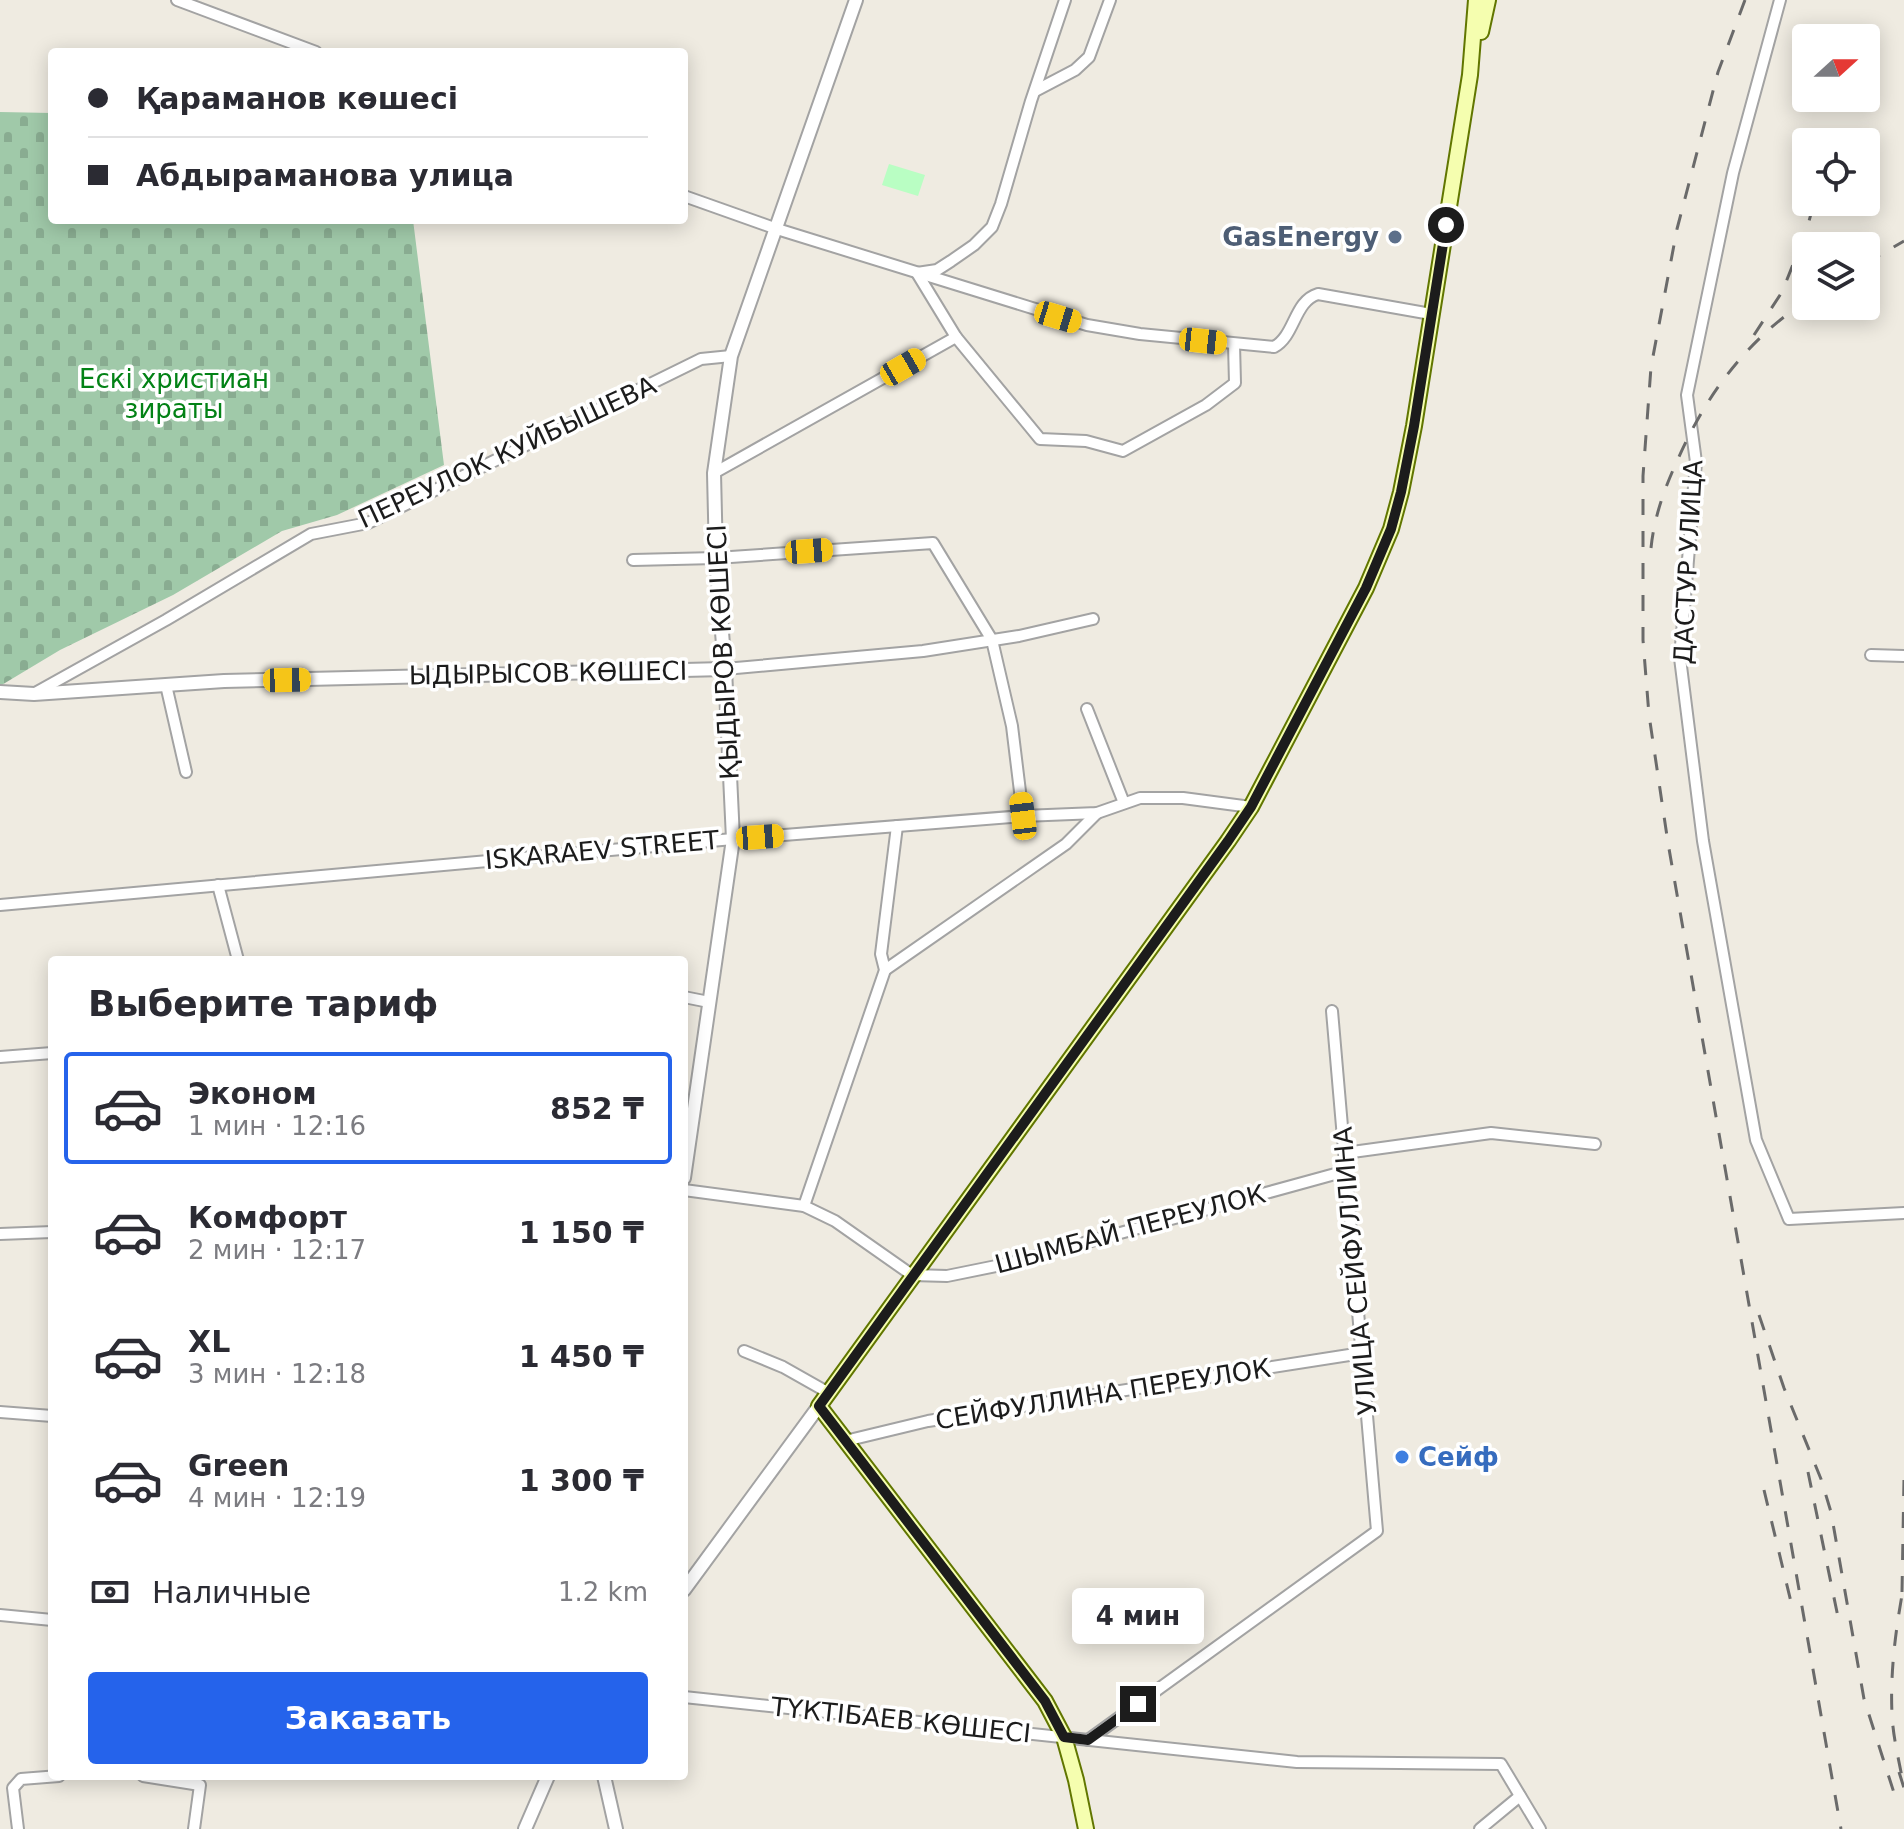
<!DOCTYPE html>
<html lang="ru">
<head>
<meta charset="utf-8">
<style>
	body { margin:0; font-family:"DejaVu Sans",sans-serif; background:#f7f7f7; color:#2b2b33; height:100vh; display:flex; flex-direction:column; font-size:30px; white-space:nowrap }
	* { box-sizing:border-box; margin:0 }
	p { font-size:26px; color:#7c7c81 }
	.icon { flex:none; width:44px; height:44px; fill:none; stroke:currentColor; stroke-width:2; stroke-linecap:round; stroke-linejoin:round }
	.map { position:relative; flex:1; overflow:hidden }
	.side { position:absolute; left:48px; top:956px; width:640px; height:824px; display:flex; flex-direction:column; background:#fff; border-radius:8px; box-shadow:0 4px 20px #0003 }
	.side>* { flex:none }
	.guide { position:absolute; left:48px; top:48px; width:640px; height:176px; border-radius:8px; box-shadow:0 4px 20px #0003; display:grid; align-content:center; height:176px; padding:0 40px; background:#fff }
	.needle { width:52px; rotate:69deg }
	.fabs { position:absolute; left:1792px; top:24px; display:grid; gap:16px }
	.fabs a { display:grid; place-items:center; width:88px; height:88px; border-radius:8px; background:#fff; box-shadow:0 4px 20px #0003; font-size:40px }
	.end { position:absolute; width:36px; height:36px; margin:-18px; border:10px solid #1c1c1c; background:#fff; box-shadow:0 0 0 4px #fff }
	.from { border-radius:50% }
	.bubble { position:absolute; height:56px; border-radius:8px; background:#fff; box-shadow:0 4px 20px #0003; font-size:26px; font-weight:600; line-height:56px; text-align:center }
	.car { position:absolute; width:24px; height:48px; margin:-24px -12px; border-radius:10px; box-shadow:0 0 6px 2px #0007; background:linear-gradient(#f5c518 24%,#345 0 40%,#f5c518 0 76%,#345 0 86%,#f5c518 0) }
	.guide b { display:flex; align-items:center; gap:28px; height:76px; font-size:30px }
	.guide b+b { border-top:2px solid #e1e1e2 }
	.guide i { width:20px; height:20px; background:#2b2b33 }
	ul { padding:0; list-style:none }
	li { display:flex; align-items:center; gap:24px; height:112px; margin:0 16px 12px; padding:0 24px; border:4px solid transparent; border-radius:8px }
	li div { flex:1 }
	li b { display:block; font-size:30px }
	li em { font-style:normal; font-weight:600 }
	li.selected { border-color:#2563eb }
	li>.icon { width:72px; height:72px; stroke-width:1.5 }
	h2 { padding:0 40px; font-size:36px; line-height:96px }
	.pay { display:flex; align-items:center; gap:20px; height:88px; padding:0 40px; font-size:30px }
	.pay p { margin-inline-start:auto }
	.button { display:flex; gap:16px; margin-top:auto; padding:16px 40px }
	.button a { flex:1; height:92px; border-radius:8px; background:#2563eb; color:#fff; font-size:32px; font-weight:600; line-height:92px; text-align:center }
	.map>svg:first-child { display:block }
</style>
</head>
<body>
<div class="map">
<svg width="1904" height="1829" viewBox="0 0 1904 1829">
	<defs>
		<pattern id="cemetery-stones" width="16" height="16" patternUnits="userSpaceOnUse" patternTransform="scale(2)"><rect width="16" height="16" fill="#a0c9a9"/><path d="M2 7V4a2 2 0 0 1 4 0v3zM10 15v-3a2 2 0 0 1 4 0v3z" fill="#89ac91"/></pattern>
	</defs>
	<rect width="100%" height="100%" fill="#efebe1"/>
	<path fill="url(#cemetery-stones)" d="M0,112l52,1v107h361l31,245 -107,50 -55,16 -109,64 -113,55 -60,36z"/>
	<path fill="#b9fec3" d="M889,164l36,11 -7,21 -36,-11z"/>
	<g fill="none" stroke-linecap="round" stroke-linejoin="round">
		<g stroke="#a3a3a3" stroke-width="14">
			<g id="minor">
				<path d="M177,0l139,52"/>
				<path d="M1065,0l-34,101 -30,103 -9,23 -18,18 -23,16 -14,9 -20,3 39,64 84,102 46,2 37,10 83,-46 29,-22 -1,-39"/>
				<path d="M1780,0l-47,173 -46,222 9,67 -16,196 23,183 53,299 33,79 115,-6"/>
				<path d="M1035,91l40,-21 14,-13 21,-57"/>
				<path d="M684,196l93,33 310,96 53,9 134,13c21,-11 20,-46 44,-53l113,20"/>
				<path d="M714,473l242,-136"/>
				<path d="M633,560l83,-2 217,-15 59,97 20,86 11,90"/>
				<path d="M1871,655l33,1"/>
				<path d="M725,669l198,-18 96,-15 74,-17"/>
				<path d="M166,685l20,87"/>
				<path d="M35,693l131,-73 145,-86 57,-11 333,-164 30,-3"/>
				<path d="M1087,709l37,94"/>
				<path d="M218,885l20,75"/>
				<path d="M0,905l733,-66 290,-23 74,-3 43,-15h43l68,9"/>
				<path d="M885,970l181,-126 31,-31"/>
				<path d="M684,997l25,5"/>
				<path d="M0,1057l52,-4"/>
				<path d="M1345,1153l146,-20 104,11"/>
				<path d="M684,1190l120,16 31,15 77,54 35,1 64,-13 335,-92"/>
				<path d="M804,1206l81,-236 -4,-16 16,-128"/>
				<path d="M0,1234l52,-2"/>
				<path d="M744,1351l39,16 46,26"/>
				<path d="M0,1412l52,4"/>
				<path d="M845,1441l83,-20 434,-68"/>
				<path d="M0,1615l52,5"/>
				<path d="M684,1697l613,65 204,2 39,65"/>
				<path d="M1088,1740l289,-209 -45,-520"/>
				<path d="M143,1776l57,9 -6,44"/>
				<path d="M18,1829l-5,-41 8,-9 38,-3"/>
				<path d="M1480,1829l40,-33"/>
			</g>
		</g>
		<g stroke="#a3a3a3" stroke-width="16">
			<g id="tertiary">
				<path d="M0,692l34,2 190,-13 501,-12"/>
				<path d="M684,1178l49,-339 -8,-170 -9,-111 -2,-85 17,-117 125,-356"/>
				<path d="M684,1590l135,-184"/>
				<path d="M604,1776l12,53"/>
				<path d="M525,1829l23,-53"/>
			</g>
		</g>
		<g stroke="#617600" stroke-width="18">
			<g id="secondary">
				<path d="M1481,32l7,-32"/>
				<path d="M1086,1829l-10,-49 -12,-43 -19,-36 -226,-295 409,-565 23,-34 115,-219 25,-59 10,-37 13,-66 56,-351 6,-75"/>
			</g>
		</g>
		<use href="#minor" stroke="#fff" stroke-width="10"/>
		<use href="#tertiary" stroke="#fff" stroke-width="12"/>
		<use href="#secondary" stroke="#f5feaf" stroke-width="14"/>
		<g stroke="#6a6a6a" stroke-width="3" stroke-dasharray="16 16" stroke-linecap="butt">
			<path d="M1745,0l-27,72 -41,157 -26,138 -8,109v164l6,75 19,128 173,986"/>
			<path d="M1866,263l38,-22"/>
			<path d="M1754,335l28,-43 24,-60 8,-29"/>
			<path d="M1651,548c3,-31 14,-61 27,-89 28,-64 69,-119 128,-158"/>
			<path d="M1759,1315l25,73 37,91 10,33 33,187 31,97"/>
			<path d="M1808,1472l30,145"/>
			<path d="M1764,1490l27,112"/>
			<path d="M1902,1592l2,-113"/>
			<path d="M1899,1772l5,16c-4,-24 -11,-49 -12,-74 -2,-43 4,-87 12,-130"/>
		</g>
	</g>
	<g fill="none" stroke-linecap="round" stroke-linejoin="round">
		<path stroke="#1c1c1c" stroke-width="10" d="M1138,1704l-50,36 -24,-3 -19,-36 -226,-295 409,-565 23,-34 115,-219 25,-59 10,-37 13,-66 32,-201"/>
	</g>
	<circle fill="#5c6f8a" stroke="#fff" stroke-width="3" cx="1395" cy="237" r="8"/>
	<circle fill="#3f7fe0" stroke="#fff" stroke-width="3" cx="1402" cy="1457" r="8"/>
	<g text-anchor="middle" stroke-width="7" stroke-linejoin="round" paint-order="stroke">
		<g font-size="26" font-weight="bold" fill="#4e5e75" stroke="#fff" text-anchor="end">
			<text x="1379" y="246">GasEnergy</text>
		</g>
		<g font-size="26" fill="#038216" stroke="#fff">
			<text x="174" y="388">Ескі христиан<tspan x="174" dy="30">зираты</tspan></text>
		</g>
		<g font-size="26" fill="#1c1c1c" stroke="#fff">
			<text transform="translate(507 452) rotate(-25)" y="9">ПЕРЕУЛОК КУЙБЫШЕВА</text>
			<text transform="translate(1688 562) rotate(-87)" y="9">ДАСТУР УЛИЦА</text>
			<text transform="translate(723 652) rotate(-93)" y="9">ҚЫДЫРОВ КӨШЕСІ</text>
			<text transform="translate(548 673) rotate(-1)" y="9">ЫДЫРЫСОВ КӨШЕСІ</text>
			<text transform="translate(602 850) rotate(-5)" y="9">ISKARAEV STREET</text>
			<text transform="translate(1130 1229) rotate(-15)" y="9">ШЫМБАЙ ПЕРЕУЛОК</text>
			<text transform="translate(1355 1271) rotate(-95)" y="9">УЛИЦА СЕЙФУЛЛИНА</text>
			<text transform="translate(1103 1394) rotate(-9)" y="9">СЕЙФУЛЛИНА ПЕРЕУЛОК</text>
			<text transform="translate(901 1720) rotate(6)" y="9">ТҮКТІБАЕВ КӨШЕСІ</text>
		</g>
		<g font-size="26" font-weight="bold" fill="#366cbe" stroke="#fff" text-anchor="start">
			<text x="1418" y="1466">Сейф</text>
		</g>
	</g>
</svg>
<div class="fabs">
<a><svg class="needle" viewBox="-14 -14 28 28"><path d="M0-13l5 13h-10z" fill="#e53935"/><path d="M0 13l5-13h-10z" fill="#7c7c81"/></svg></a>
<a><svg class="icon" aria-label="locate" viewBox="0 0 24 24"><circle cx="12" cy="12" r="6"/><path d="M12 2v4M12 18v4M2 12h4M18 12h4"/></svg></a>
<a><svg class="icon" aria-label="layers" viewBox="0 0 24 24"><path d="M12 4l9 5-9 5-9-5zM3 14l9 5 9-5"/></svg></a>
</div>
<i class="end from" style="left:1446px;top:225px"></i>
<i class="end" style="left:1138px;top:1704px"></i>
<div class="bubble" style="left:1072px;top:1588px;width:132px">4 мин</div>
<i class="car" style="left:1058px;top:317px;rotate:107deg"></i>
<i class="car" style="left:1203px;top:341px;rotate:96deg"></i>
<i class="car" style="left:903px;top:367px;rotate:60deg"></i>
<i class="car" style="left:809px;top:551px;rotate:86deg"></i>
<i class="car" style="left:287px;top:680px;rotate:89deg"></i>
<i class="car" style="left:1023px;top:816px;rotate:353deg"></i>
<i class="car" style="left:760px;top:837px;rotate:86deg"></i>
<div class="guide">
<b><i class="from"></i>Қараманов көшесі</b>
<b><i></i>Абдыраманова улица</b>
</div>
<section class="side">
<h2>Выберите тариф</h2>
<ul>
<li class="selected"><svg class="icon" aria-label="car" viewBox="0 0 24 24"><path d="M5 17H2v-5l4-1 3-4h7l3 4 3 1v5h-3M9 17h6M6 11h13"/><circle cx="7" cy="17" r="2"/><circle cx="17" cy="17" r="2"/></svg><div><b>Эконом</b><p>1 мин · 12:16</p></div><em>852 ₸</em></li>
<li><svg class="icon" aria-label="car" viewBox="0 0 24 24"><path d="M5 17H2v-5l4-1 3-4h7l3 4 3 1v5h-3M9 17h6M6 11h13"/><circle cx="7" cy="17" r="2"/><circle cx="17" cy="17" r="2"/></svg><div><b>Комфорт</b><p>2 мин · 12:17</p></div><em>1 150 ₸</em></li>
<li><svg class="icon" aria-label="car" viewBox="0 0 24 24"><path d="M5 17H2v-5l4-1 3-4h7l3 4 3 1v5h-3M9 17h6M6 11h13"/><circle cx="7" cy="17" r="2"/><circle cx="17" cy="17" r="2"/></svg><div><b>XL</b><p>3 мин · 12:18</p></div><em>1 450 ₸</em></li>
<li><svg class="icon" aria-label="car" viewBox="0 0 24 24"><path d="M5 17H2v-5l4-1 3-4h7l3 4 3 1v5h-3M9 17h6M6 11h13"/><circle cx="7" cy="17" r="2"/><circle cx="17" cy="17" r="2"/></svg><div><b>Green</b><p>4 мин · 12:19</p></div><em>1 300 ₸</em></li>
</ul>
<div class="pay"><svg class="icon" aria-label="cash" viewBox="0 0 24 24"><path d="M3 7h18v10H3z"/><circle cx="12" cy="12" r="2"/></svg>Наличные<p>1.2 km</p></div>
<div class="button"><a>Заказать</a></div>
</section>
</div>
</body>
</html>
